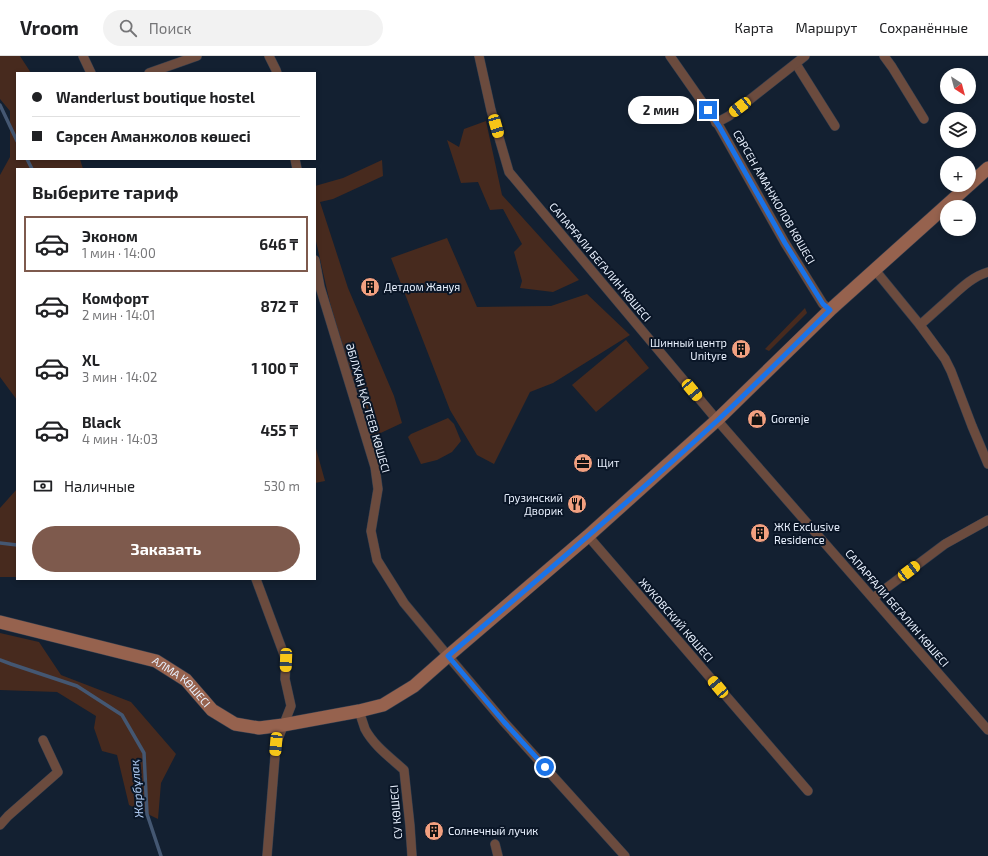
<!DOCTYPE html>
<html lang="ru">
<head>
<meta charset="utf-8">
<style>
	body { margin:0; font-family:"Exo 2",sans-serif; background:#f2f2f2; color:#202124; height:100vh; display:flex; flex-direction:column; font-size:15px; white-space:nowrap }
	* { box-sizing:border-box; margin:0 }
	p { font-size:13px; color:#757577 }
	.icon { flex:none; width:22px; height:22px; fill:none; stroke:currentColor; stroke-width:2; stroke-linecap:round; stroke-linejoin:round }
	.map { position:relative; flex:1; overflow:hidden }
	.details { position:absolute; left:16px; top:112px; width:300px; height:412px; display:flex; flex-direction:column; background:#fff; border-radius:0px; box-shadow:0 2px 6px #0003 }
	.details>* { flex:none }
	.guide { position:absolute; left:16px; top:16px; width:300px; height:88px; border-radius:0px; box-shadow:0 2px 6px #0003; display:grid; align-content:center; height:88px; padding:0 16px; background:#fff }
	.needle { width:26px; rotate:144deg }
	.controls { position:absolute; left:940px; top:12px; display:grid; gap:8px }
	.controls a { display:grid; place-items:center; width:36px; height:36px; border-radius:50%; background:#fff; box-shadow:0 2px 6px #0003; font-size:20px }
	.end { position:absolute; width:18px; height:18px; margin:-9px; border:5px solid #1a73e8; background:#fff; box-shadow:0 0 0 2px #fff }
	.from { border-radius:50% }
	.bubble { position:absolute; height:28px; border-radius:14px; background:#fff; box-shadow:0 2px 6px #0003; font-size:13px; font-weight:700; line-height:28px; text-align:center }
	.car { position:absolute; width:12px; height:24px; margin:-12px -6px; border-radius:5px; box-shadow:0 0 3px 1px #0007; background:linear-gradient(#f5c518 24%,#345 0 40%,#f5c518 0 76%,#345 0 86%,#f5c518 0) }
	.guide b { display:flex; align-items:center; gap:14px; height:38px; font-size:15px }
	.guide b+b { border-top:1px solid #e0e0e0 }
	.guide i { width:10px; height:10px; background:#202124 }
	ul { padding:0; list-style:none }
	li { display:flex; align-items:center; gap:12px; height:56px; margin:0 8px 6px; padding:0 8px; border:2px solid transparent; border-radius:0px }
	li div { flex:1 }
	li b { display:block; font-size:15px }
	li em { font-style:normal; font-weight:700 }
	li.on { border-color:#7e5a4d }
	li>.icon { width:36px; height:36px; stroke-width:1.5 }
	h2 { padding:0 16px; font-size:18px; line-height:48px }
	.pay { display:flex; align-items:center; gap:10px; height:44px; padding:0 16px; font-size:15px }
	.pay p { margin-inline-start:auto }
	.primary-button { display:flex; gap:8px; margin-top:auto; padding:8px 16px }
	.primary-button a { flex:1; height:46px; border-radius:24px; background:#7e5a4d; color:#fff; font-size:16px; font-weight:700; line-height:46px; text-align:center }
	header { display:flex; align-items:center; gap:24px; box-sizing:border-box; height:56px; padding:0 20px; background:#fff; border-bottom:1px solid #e0e0e0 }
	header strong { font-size:19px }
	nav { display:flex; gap:22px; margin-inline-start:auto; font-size:14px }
	.search { width:280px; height:36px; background:#f2f2f2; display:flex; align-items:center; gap:10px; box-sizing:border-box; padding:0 14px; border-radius:22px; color:#757577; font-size:15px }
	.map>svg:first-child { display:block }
</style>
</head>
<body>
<header>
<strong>Vroom</strong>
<div class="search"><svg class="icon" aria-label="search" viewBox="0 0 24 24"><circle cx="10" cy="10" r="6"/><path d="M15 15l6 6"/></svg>Поиск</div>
<nav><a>Карта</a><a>Маршрут</a><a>Сохранённые</a></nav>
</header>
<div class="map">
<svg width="988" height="800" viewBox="0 0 988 800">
	<rect width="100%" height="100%" fill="#132031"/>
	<g fill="#472a1e">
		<path d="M0,0h20l11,17h-14v86h63l3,10h-66v231l-17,-23v-202l10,-18v-46l-10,-12z"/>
		<path d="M486,65l16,74 77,85 -26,12 -33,-4 2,-7 -8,-29 8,-8 -19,-35 -13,1 -12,-28 -17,1 -14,-43 12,7 5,-18z"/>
		<path d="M382,104l1,16 -50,23 -13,3 28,86 46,108 8,27 -32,15 -40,-135 -15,-66v-51l28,-8z"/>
		<path d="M447,182l30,69 74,-1 36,-12 43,41 -77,48 -23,9 -36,72 -17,-9 -27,-45 -59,-152z"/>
		<path d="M805,252l2,5 -38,38 -4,-2z"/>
		<path d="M626,284l23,28 -53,44 -24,-27z"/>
		<path d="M448,362l6,6 7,17 -9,11 -15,8 -16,4 -13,-27 3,-3z"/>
		<path d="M315,389l10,36 -10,2z"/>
		<path d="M17,433v88h-17v-69z"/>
		<path d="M0,577l39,9 22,33 70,27 45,52 -15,29 -3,36 -29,-14 -12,-50 -15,-4 -8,-23 2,-12 -39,-24 -57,-2z"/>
	</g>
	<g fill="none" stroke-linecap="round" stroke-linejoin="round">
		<g stroke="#445772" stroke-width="3.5">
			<path d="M0,49l17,36"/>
			<path d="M27,103l5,10"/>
			<path d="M0,487l17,2"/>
			<path d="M0,604l11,4 66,22 45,29 22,38 3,61 14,42"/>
		</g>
		<g stroke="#313d4e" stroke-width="10">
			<g id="street">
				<path d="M83,0l8,17"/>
				<path d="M269,0l7,14 1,3"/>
				<path d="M479,0l12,54 18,62 208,248 271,310"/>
				<path d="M670,0l49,70 66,117 38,61 7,6"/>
				<path d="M884,0l8,11 32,52"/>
				<path d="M796,8l39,62"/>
				<path d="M149,17l48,-17"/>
				<path d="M716,67l13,-7 76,-60"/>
				<path d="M295,103l2,10"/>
				<path d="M315,204l5,27 55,180 3,22 -7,42 6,29 27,43 44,53 56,66 121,134"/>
				<path d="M875,214l45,55 25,34 6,12 21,55 16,38"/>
				<path d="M920,269c10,-9 19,-17 29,-26 11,-10 24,-23 39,-27"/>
				<path d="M588,480l220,255"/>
				<path d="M256,523l30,81 -1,19 6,27 -15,38 -9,112"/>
				<path d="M873,542l72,-54 43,-24"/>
				<path d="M359,655c2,6 4,12 6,18 9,17 26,29 39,41l6,56 2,30"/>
				<path d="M0,769l8,-9 50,-44 -15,-32"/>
				<path d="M495,788l3,12"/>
			</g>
		</g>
		<g stroke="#313d4e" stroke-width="14">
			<g id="secondary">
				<path id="s1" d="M0,566l156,39 30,19 26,30 23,14 24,4 24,-3 76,-14 24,-6 31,-19 34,-30 140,-120 129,-116 113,-110 158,-142"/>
			</g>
		</g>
		<use href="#street" stroke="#6b4b3e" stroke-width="9"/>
		<use href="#secondary" stroke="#96624e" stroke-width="13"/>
	</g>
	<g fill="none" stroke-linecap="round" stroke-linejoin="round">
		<path stroke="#1a73e8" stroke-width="5" d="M545,711l-41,-45 -56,-66c91,-77 182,-155 270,-236 38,-36 75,-73 112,-110l-7,-6 -38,-61 -66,-117 -11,-16"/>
	</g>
	<defs>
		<g id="building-disc" transform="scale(1)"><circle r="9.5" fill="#f2a080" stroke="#0a1627"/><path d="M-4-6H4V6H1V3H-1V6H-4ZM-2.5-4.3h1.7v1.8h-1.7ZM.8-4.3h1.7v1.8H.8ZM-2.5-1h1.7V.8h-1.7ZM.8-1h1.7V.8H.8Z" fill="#111"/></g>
		<g id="shop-disc" transform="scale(1)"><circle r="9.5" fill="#f2a080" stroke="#0a1627"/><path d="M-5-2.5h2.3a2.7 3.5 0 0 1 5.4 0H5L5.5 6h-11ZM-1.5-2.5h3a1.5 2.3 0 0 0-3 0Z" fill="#111"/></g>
		<g id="office-disc" transform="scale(1)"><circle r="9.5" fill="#f2a080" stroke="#0a1627"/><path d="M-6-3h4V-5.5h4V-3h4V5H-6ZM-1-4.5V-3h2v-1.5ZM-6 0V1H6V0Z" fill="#111"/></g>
		<g id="restaurant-disc" transform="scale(1)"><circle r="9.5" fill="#f2a080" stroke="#0a1627"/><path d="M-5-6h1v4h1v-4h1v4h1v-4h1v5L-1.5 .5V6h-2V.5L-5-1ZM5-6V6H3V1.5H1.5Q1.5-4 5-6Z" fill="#111"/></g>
	</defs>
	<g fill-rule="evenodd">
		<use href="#building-disc" x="370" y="231"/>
		<use href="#building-disc" x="741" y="293"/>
		<use href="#shop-disc" x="757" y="363"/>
		<use href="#office-disc" x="583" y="407"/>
		<use href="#restaurant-disc" x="577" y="448"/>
		<use href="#building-disc" x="760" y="477"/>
		<use href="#building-disc" x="434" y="775"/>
	</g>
	<g text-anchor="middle" stroke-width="4" stroke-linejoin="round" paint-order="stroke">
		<g font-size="11" fill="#eaf2ff" stroke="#0a1627">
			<text transform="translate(774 141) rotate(60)" y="4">СӘРСЕН АМАНЖОЛОВ КӨШЕСІ</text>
			<text transform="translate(600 206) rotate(50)" y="4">САПАРҒАЛИ БЕГАЛИН КӨШЕСІ</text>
			<text transform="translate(368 352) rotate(74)" y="4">ӘБІЛХАН ҚАСТЕЕВ КӨШЕСІ</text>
			<text transform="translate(897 552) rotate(49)" y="4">САПАРҒАЛИ БЕГАЛИН КӨШЕСІ</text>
			<text transform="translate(676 564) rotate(49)" y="4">ЖУКОВСКИЙ КӨШЕСІ</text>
			<text dy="4" stroke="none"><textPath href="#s1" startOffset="194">АЛМА КӨШЕСІ</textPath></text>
			<text transform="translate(396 756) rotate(-95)" y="4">СУ КӨШЕСІ</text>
		</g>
		<g font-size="11" fill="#eaf2ff" stroke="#0a1627" text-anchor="start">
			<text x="384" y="235">Детдом Жануя</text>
			<text x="727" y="291" text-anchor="end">Шинный центр<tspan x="727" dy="13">Unityre</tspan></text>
			<text x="771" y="367">Gorenje</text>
			<text x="597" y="411">Щит</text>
			<text x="563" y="446" text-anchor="end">Грузинский<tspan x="563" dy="13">Дворик</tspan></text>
			<text x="774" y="475">ЖК Exclusive<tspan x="774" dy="13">Residence</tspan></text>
			<text x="448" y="779">Солнечный лучик</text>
		</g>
		<g font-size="12" font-style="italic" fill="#b2cef6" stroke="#0a1627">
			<text transform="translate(137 733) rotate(-95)" y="4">Жарбұлақ</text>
		</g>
	</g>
</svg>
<div class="controls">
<a><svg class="needle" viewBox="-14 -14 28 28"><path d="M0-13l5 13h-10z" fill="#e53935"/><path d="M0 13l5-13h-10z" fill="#757577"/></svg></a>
<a><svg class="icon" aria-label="layers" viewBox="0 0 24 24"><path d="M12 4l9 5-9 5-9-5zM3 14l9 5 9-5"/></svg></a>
<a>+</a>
<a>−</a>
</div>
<i class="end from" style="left:545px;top:711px"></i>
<i class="end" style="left:708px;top:54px"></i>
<div class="bubble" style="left:628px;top:40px;width:66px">2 мин</div>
<i class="car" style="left:740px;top:51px;rotate:232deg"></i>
<i class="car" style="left:496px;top:70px;rotate:164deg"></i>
<i class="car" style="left:692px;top:334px;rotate:140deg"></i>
<i class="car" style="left:909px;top:515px;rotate:53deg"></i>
<i class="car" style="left:286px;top:604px;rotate:182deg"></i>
<i class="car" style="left:718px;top:631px;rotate:320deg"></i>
<i class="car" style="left:276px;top:688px;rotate:185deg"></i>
<div class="guide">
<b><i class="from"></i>Wanderlust boutique hostel</b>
<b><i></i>Сәрсен Аманжолов көшесі</b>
</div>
<section class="details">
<h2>Выберите тариф</h2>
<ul>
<li class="on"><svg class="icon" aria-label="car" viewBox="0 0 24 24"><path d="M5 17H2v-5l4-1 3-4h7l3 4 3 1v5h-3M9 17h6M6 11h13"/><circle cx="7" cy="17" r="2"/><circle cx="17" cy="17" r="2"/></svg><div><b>Эконом</b><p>1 мин · 14:00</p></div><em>646 ₸</em></li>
<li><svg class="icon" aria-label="car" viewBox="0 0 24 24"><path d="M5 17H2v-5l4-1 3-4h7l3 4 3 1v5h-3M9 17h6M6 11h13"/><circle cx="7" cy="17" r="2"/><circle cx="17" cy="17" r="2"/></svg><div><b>Комфорт</b><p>2 мин · 14:01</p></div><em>872 ₸</em></li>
<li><svg class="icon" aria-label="car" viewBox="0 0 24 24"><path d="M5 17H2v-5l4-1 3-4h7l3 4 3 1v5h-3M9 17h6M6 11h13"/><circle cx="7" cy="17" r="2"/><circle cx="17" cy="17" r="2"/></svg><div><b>XL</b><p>3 мин · 14:02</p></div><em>1 100 ₸</em></li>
<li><svg class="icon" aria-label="car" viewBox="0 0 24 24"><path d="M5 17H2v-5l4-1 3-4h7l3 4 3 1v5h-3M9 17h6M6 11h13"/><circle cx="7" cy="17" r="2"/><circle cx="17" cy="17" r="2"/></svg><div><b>Black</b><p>4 мин · 14:03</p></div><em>455 ₸</em></li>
</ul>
<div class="pay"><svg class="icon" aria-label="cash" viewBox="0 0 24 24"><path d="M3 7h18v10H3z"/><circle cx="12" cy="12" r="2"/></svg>Наличные<p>530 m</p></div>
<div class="primary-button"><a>Заказать</a></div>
</section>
</div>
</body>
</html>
